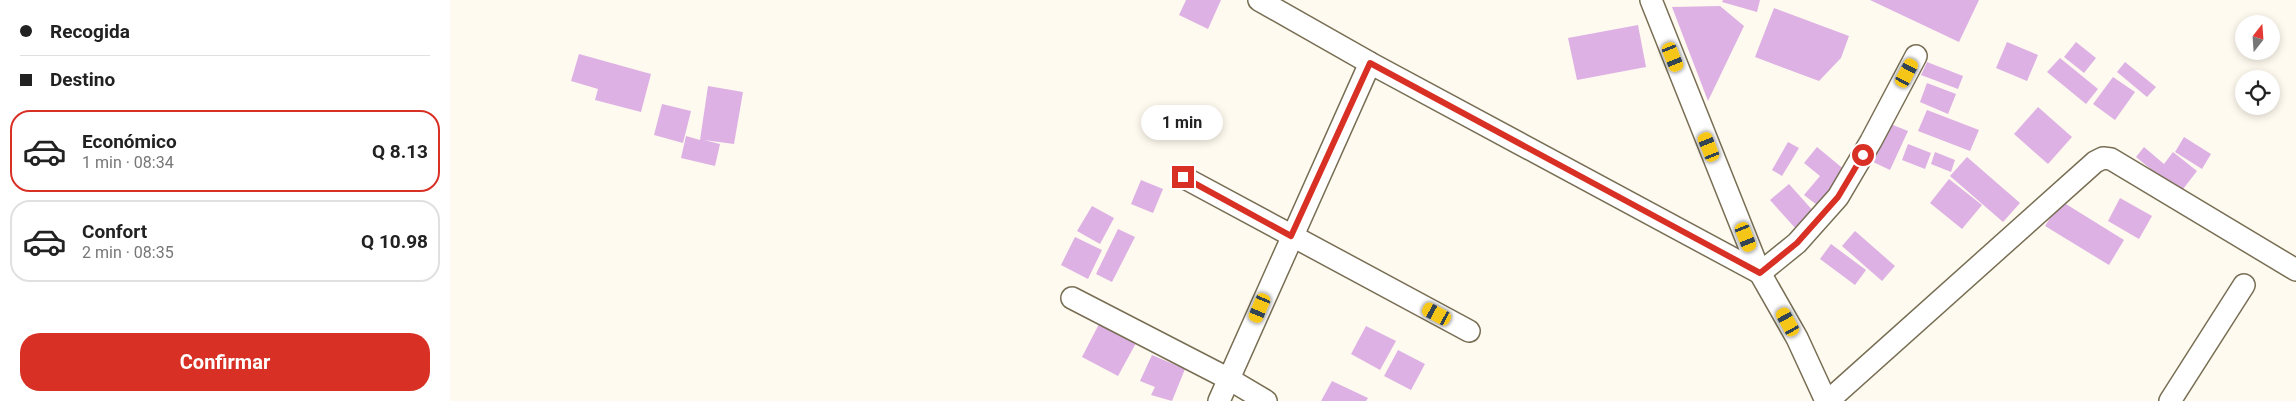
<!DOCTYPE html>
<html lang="es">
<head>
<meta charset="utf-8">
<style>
	body { margin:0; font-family:Roboto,sans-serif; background:#f6f6f6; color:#222; height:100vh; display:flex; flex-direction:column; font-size:19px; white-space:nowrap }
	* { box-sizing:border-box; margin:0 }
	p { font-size:16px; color:#767676 }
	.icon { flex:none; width:28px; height:28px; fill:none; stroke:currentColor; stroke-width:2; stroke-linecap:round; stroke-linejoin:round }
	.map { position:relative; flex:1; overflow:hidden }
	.side { display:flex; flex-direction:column; background:#fff; width:450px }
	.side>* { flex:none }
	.hud { display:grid; align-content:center; height:110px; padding:0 20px; background:#fff }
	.needle { width:32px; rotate:17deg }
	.controls { position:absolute; left:1785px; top:15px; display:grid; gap:10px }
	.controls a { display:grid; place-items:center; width:45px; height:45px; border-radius:50%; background:#fff; box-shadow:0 2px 8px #0003; font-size:25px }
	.end { position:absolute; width:22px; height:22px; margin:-11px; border:6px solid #d93025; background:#fff; box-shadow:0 0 0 2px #fff }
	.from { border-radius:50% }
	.bubble { position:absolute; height:35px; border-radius:18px; background:#fff; box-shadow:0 2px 8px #0003; font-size:16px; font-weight:700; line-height:35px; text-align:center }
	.car { position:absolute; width:15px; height:30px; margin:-15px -8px; border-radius:6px; box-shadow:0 0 4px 1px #0007; background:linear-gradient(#f5c518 24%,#345 0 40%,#f5c518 0 76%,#345 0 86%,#f5c518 0) }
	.hud b { display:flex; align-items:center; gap:18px; height:48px; font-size:19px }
	.hud b+b { border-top:1px solid #e0e0e0 }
	.hud i { width:12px; height:12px; background:#222 }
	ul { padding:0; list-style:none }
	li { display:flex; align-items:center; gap:15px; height:82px; margin:0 10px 8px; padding:0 10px; border:2px solid #e0e0e0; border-radius:20px }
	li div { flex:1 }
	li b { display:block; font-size:19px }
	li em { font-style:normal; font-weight:700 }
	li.current { border-color:#d93025 }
	li>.icon { width:45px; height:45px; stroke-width:1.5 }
	.button { display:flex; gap:10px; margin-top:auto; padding:10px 20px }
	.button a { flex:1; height:58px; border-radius:20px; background:#d93025; color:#fff; font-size:20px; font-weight:700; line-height:58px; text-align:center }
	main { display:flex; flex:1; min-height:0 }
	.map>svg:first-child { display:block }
</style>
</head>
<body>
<main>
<section class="side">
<div class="hud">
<b><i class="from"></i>Recogida</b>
<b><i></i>Destino</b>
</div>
<ul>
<li class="current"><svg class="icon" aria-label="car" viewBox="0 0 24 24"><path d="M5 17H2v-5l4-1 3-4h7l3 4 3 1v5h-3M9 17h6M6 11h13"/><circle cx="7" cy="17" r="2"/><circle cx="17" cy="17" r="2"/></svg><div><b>Económico</b><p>1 min · 08:34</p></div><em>Q 8.13</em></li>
<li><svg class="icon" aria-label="car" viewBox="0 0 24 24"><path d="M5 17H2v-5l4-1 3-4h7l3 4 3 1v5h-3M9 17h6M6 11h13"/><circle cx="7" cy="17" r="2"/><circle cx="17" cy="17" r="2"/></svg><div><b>Confort</b><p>2 min · 08:35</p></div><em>Q 10.98</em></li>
</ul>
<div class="button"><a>Confirmar</a></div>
</section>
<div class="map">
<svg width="1846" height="401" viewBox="0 0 1846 401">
	<rect width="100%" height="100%" fill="#fffaef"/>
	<g fill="#ddb1e4">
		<path d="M736,0h35l-13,29 -29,-14z"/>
		<path d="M1273,0h37l-3,12 -35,-10z"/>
		<path d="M1420,0h109l-20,42z"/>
		<path d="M1270,6l24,20 -36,75 -36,-94z"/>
		<path d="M1324,8l75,28 -8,22 -22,23 -64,-24z"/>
		<path d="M1188,25l8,42 -69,13 -9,-42z"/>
		<path d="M1557,42l31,13 -11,26 -31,-13z"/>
		<path d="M1626,42l20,16 -12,15 -20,-16z"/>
		<path d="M129,54l72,20 -10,38 -46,-12 3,-11 -27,-8z"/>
		<path d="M1610,58l38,31 -12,15 -39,-32z"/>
		<path d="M1477,62l36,14 -5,13 -37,-14z"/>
		<path d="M1675,62l31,25 -9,10 -30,-25z"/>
		<path d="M1663,77l22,15 -20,28 -22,-16z"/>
		<path d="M1477,83l29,11 -8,20 -28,-12z"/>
		<path d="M258,86l35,6 -9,52 -30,-4 16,4 -5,22 -34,-8 5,-22 14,4z"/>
		<path d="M212,104l29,7 -8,32 -29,-8z"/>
		<path d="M1588,107l34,30 -24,27 -34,-30z"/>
		<path d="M1477,110l52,20 -9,21 -52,-20z"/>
		<path d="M1438,123l20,8 -18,39 -19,-9z"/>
		<path d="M1734,137l27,17 -9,15 -27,-17z"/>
		<path d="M1338,142l11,6 -17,28 -10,-6z"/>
		<path d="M1458,144l23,9 -6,16 -23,-9z"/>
		<path d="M1367,147l29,24 -29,34 -13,-10 16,-19 -16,-13z"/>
		<path d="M1694,147l20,17 9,-12 24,19 -17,22 -44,-36z"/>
		<path d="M1485,152l20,8 -4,12 -20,-8z"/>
		<path d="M1517,157l53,46 -17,19 -53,-46z"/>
		<path d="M1499,179l33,26 -20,24 -32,-26z"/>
		<path d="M691,180l22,9 -10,24 -22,-9z"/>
		<path d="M1339,184l26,29 -19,16 -26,-29z"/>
		<path d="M1670,198l32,18 -13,23 -31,-18z"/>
		<path d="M1611,201l63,39 -15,25 -64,-39z"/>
		<path d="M642,206l22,12 -14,26 -23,-13z"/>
		<path d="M668,229l17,8 -23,45 -16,-8z"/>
		<path d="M1405,231l40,35 -13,15 -40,-35z"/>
		<path d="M625,237l27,13 -14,29 -27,-14z"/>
		<path d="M1381,244l35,26 -11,15 -35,-26z"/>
		<path d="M649,324l37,19 -18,33 -36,-19z"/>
		<path d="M916,326l30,15 -16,29 -29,-16z"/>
		<path d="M948,350l27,14 -14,26 -27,-14z"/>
		<path d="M702,355l33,14 -13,32 -21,-6 4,-8 -15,-6z"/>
		<path d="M882,381l36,17 -2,3h-45z"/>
	</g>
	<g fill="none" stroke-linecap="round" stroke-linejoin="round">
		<g stroke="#786e54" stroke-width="24">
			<g id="street">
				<path d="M809,0l111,63 390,210 37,-30 41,-46 33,-56 45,-85"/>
				<path d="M1201,0l109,273 37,65 29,63"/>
				<path d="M733,177l286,154"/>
				<path d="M622,298l157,81 37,22"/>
				<path d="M769,401l151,-338"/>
				<path d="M1378,401l267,-239 8,-4 8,1 185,111"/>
				<path d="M1720,401l74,-116"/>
			</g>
		</g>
		<use href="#street" stroke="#fff" stroke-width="21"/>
	</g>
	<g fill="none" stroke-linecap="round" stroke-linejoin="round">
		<path stroke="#d93025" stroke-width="6" d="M733,177l108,59 79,-173 390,210 37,-30 41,-46 25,-42"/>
	</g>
</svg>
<div class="controls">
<a><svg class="needle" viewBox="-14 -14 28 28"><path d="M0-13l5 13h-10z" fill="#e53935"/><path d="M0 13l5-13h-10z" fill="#767676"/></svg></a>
<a><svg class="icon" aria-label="locate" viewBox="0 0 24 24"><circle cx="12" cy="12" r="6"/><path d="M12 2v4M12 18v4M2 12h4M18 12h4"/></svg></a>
</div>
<i class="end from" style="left:1413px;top:155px"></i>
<i class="end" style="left:733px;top:177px"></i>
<div class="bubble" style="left:691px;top:105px;width:82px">1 min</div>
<i class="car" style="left:1223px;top:57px;rotate:158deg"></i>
<i class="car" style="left:1457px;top:73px;rotate:28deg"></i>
<i class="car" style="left:1259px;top:147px;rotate:338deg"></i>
<i class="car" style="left:1296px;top:237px;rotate:158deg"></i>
<i class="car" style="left:810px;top:308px;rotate:203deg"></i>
<i class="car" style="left:987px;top:314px;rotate:298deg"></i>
<i class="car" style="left:1338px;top:322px;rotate:331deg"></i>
</div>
</main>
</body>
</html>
